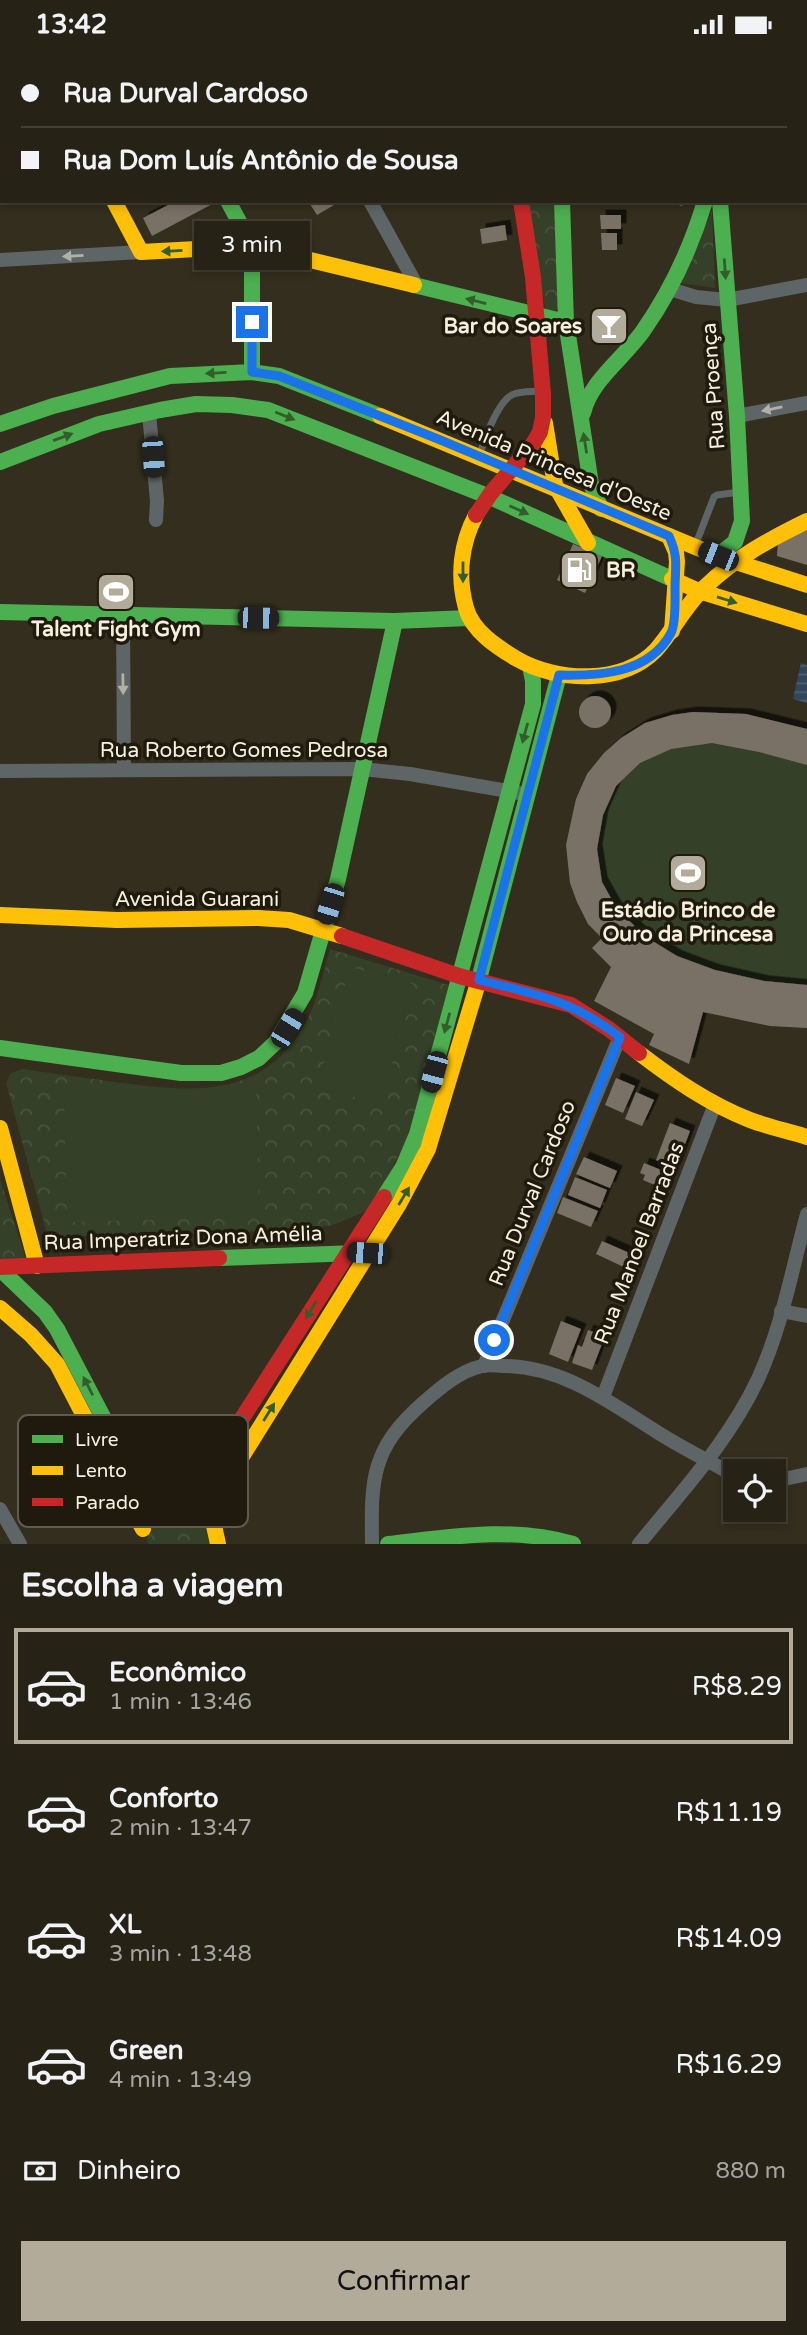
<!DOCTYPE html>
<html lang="pt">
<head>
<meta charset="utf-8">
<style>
	body { margin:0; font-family:"Varela Round",sans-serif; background:#322f23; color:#f1f3f6; height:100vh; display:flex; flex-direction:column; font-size:26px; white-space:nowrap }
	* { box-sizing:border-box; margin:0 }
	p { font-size:23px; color:#a4a4a1 }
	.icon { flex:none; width:38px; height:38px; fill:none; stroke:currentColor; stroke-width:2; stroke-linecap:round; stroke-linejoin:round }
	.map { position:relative; height:1495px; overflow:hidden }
	.details { display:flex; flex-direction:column; background:#262216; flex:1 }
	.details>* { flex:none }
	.hud { position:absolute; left:0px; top:0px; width:808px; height:154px; box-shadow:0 4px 10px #0003,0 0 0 2px #423f35; display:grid; align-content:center; height:154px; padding:0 21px; background:#262216 }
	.controls { position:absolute; left:723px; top:1410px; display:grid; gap:14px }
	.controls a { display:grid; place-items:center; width:63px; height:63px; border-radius:0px; background:#262216; box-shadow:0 4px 10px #0003,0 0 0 2px #423f35; font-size:35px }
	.end { position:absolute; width:32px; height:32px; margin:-16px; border:9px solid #1a73e8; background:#fff; box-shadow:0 0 0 4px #fff }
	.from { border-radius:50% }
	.bubble { position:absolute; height:49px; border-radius:0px; background:#262216; box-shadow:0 4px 10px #0003,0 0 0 2px #423f35; font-size:23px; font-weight:600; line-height:49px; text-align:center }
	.car { position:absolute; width:21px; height:42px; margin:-21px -10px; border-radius:9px; box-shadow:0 0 5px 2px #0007; background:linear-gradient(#222 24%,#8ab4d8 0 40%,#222 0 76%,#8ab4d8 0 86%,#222 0) }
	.hud b { display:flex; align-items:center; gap:24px; height:66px; font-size:26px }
	.hud b+b { border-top:2px solid #423f35 }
	.hud i { width:18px; height:18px; background:#f1f3f6 }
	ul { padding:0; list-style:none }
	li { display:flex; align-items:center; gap:21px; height:116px; margin:0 14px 10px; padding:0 7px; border:4px solid transparent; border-radius:0px }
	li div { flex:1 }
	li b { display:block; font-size:26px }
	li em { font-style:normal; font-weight:600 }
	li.current { border-color:#b2ab9a }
	li>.icon { width:63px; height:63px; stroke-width:1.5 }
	h2 { padding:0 21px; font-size:32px; line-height:84px }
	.pay { display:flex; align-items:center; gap:18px; height:77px; padding:0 21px; font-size:26px }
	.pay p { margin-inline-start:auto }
	.primary-button { display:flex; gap:14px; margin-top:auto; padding:14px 21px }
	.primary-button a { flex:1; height:80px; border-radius:0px; background:#b2ab9a; color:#111; font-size:28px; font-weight:600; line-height:80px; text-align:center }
	.status { display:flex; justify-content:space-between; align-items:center; height:49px; padding:0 35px; background:#262216; direction:ltr }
	.status svg { height:19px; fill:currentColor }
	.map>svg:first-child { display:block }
</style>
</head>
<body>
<div class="status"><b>13:42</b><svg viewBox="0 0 49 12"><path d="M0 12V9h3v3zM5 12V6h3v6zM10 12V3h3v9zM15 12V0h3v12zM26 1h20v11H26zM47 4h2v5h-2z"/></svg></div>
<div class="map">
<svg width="807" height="1495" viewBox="0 0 807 1495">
	<defs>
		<pattern id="park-crowns" width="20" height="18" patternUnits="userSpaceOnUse" patternTransform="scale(1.75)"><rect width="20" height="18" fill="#344027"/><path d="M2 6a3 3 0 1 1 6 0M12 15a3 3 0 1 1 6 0" fill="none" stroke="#48533c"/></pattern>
		<pattern id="water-rules" width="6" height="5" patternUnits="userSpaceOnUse" patternTransform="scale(1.75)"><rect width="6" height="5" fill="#31465a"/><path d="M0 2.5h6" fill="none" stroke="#4f6171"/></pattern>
		<filter id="shadow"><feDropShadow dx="5.5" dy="-5.5" stdDeviation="0" flood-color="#0009"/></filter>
	</defs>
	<rect width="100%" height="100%" fill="#332e1d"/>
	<g fill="url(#park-crowns)">
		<path d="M529,152h26l3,107 -4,4 -8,-2 -2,-6z"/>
		<path d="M712,161l3,78 -35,-5z"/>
		<path d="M330,900l119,36 -41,153 -37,69 -9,6 -31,13 -84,6 -199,5 -42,-154 4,-9 12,-5c33,5 67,9 100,14 71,9 137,16 180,-54 15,-24 20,-53 28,-80z"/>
		<path d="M0,1130l26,80 -26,1z"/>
		<path d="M178,1455l20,5 15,35h-65c-3,-22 10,-35 30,-40z"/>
	</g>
	<g fill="#344027">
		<path d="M693,663l53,2 61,15v299l-37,-2 -72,-16 -87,-43 -19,-19 9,-10c-37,-41 -40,-87 -25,-139z"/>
		<path d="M350,918l63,17 -32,120 -64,-17z"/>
		<path d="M256,1038l3,130 -192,5 -3,-130z"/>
	</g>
	<path fill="url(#water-rules)" d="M801,614l6,2v38l-14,-4z"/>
	<g fill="#7a7166" filter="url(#shadow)">
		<path d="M170,152h48l-66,35 -9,-18 29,-15z"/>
		<path d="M314,152h27l-24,14 -7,-11z"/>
		<path d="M666,152h17l-1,5z"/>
		<path d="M600,166h21v14h-20z"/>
		<path d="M505,176l2,15 -25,4 -2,-15z"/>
		<path d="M601,184h16v17h-15z"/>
		<path d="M807,481v35l-30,-9 1,-15z"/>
		<path d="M573,495l29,12 -17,37 -28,-13z"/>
		<circle cx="595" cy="663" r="16"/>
		<path d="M693,663l53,2 61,15v36l-48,-13 -47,-9 -41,6 -31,14 -24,23 -13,29 -6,34 5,33 15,27 29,28 31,19 38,14 49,11 43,4v43l-37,-2 -67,-14 -14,52 -40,-19 5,-11 -60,-33 17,-34 -19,-19 10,-10 -14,-14 -11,-22 -7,-19 -4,-38 10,-46 11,-25 17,-21 17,-15 24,-15 27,-8z"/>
		<path d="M616,1029l19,8 -12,27 -18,-8z"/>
		<path d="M636,1043l18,8 -12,26 -17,-7z"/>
		<path d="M670,1074l20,8 -14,37 -20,-8z"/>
		<path d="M584,1108l33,14 -7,17 -34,-14z"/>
		<path d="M644,1114l27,11 -7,15 -21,-9 2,-5 -5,-2z"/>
		<path d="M575,1128l32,13 -7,18 -32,-13z"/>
		<path d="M563,1148l35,14 -7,16 -34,-14z"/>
		<path d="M602,1192l32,14 -6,14 -32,-15z"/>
		<path d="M561,1272l20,8 -13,33 -19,-8z"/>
		<path d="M588,1281l17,6 -13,34 -20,-7 6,-18 4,2z"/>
	</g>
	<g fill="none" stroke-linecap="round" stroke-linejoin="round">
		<g stroke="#5e6566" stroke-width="7">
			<path d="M479,407c5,-15 19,-57 35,-62 8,-3 19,-2 27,-3"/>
			<path d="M695,497l19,-49 3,-2 23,-3"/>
		</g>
		<g stroke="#5e6566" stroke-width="14">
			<path d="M287,0l1,2"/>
			<path d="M0,84l2,-1"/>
			<path d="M370,152l47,85"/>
			<path d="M0,211l141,-8"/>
			<path d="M670,240l26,8 31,3 80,-15"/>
			<path d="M149,364l8,88 -1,19"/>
			<path d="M737,367l70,-13"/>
			<path d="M123,567l1,154"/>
			<path d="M0,722l362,-2 48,5 109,19"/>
			<path d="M781,1262l26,5"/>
			<path d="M484,1317l136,-329"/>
			<path d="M603,1348l112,-293"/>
			<path d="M774,1429l10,1 23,-5"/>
			<path d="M0,1460l20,35"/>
			<path d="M372,1495c-1,-65 -1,-96 52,-142 17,-15 36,-31 58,-36 7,-2 15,0 21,0 59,0 106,36 154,66 22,14 46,26 69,39l9,2"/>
			<path d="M639,1495c43,-53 90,-103 119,-165 24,-52 34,-110 49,-165"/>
		</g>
		<g stroke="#4caf50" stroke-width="16">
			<path d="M30,0l1,2"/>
			<path d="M149,0l1,2"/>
			<path d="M563,0v2"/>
			<path d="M228,152l24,45v126"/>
			<path d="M562,152l4,121 25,162 10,25"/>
			<path d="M414,236l152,37"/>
			<path d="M583,364c8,-33 41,-55 60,-82 28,-40 48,-83 62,-130"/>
			<path d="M0,375l53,-18 117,-30 82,-4 27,4 101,40"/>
			<path d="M0,413l99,-38 61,-14 36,-6 36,1 36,5 222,87 182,82"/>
			<path d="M717,507l18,-14 7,-21 -5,-105 -17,-215"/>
			<path d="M0,563l394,9 75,-3"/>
			<path d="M478,934l81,-308"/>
			<path d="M0,999l181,25h40l20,-6 18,-9 17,-16 29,-49 33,-114 57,-258"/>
			<path d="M384,1148l19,-30 14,-33 116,-430v-23l-3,-15"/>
			<path d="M219,1209l137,-5"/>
			<path d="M0,1220l45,43 12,17 90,172 10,7"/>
			<path d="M388,1495c62,-7 124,-18 185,0"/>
		</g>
		<g stroke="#ffc107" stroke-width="16">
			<path d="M451,0l2,2"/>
			<path d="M483,0l2,2"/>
			<path d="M507,2l1,-2"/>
			<path d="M114,152l27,51 111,-6 162,39"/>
			<path d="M380,367l337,140 90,29"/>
			<path d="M545,374l10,62 33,58"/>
			<path d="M476,466c-15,28 -19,61 -10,93 6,23 31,39 51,51 40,23 105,26 139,-9 18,-20 29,-45 49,-63 30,-29 65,-48 102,-66"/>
			<path d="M669,487l7,16 1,10 -5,69"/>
			<path d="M672,530l27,12 108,33"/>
			<path d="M0,866l117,5 141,-2 31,2 53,16"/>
			<path d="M639,1004c34,26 70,51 111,67 18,7 38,11 57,17"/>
			<path d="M0,1079l37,138"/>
			<path d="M0,1259l31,27 26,29 86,165"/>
			<path d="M197,1455l16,17 5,23"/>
			<path d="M208,1462l191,-307 29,-55 50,-166"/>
		</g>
		<g stroke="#c62828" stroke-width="16">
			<path d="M715,0v2"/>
			<path d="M476,466l15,-22 42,-49 7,-12 3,-15v-23l-10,-117 -12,-76"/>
			<path d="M342,887l117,40 112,29 38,24 30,24"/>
			<path d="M0,1218l219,-9"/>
			<path d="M181,1451l15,-10 188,-293"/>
		</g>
	</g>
	<defs><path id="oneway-solid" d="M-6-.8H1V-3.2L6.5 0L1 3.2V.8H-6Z" transform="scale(1.75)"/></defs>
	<g fill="#335d2b">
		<use href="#oneway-solid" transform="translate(172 202) rotate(177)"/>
		<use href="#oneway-solid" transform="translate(725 220) rotate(86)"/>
		<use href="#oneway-solid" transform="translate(476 252) rotate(-166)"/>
		<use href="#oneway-solid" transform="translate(216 324) rotate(177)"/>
		<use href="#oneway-solid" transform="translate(285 367) rotate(22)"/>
		<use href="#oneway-solid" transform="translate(63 388) rotate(-20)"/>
		<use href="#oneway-solid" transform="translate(585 394) rotate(-99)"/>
		<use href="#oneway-solid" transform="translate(519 461) rotate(24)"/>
		<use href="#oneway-solid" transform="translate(463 523) rotate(90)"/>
		<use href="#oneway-solid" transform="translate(727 551) rotate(17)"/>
		<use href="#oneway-solid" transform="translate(525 684) rotate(105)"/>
		<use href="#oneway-solid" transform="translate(447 974) rotate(105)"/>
		<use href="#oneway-solid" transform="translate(404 1147) rotate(-59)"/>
		<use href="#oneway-solid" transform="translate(311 1261) rotate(122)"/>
		<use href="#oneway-solid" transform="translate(88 1337) rotate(-117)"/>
		<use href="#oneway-solid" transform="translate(269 1363) rotate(-58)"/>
	</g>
	<g fill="#b2b1a8">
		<use href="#oneway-solid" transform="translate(73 207) rotate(177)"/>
		<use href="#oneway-solid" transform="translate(772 360) rotate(169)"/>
		<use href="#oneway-solid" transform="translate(123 635) rotate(89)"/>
	</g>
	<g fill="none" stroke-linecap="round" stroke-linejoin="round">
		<path stroke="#1a73e8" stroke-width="9" d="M252,273v50l27,4 159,63 231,97c10,22 6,31 6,53 0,12 1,34 -4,44 -22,41 -72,43 -112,42l-80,305c57,14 92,20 141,57l-126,303"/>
	</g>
	<defs>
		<g id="bar-square" transform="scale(2.0125)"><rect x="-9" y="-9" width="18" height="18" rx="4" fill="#b2ab9a" stroke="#1f1a0d"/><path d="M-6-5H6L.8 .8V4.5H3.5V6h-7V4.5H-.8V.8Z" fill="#fff"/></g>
		<g id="fuel-square" transform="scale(2.0125)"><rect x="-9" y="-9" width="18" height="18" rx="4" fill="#b2ab9a" stroke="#1f1a0d"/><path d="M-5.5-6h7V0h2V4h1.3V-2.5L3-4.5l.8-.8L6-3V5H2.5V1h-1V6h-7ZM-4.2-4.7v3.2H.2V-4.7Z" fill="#fff"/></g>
		<g id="stadium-square" transform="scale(2.0125)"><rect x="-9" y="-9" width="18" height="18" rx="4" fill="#b2ab9a" stroke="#1f1a0d"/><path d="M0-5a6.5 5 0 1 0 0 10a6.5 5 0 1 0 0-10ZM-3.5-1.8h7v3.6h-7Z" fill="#fff"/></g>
	</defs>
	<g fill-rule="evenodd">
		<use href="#bar-square" x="609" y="277"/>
		<use href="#fuel-square" x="579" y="521"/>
		<use href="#stadium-square" x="116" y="543"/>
		<use href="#stadium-square" x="688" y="824"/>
	</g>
	<g text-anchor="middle" stroke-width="7" stroke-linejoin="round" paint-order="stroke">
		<g font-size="21" font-weight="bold" fill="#f6efde" stroke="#1f1a0d">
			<text x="582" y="284" text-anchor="end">Bar do Soares</text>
			<text x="606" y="528" text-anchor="start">BR</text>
			<text x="116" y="587">Talent Fight Gym</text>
			<text x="688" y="868">Estádio Brinco de<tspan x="688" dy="24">Ouro da Princesa</tspan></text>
		</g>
		<g font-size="21" fill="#f6efde" stroke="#1f1a0d">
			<text transform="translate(713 337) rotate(-94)" y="7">Rua Proença</text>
			<text transform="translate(554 416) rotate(23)" y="7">Avenida Princesa d'Oeste</text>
			<text x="244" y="708">Rua Roberto Gomes Pedrosa</text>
			<text x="197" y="857">Avenida Guarani</text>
			<text transform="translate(532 1144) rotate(-68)" y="7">Rua Durval Cardoso</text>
			<text transform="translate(183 1189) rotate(-2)" y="7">Rua Imperatriz Dona Amélia</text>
			<text transform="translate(639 1194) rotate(-69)" y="7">Rua Manoel Barradas</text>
		</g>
	</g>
	<rect x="18" y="1366" width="230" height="112" rx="10" fill="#1f1a0d" stroke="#605a4c" stroke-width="2"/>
	<rect x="32" y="1386" width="31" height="8" fill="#4caf50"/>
	<rect x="32" y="1417" width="31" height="9" fill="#ffc107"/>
	<rect x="32" y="1449" width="31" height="8" fill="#c62828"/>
	<g font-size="19" fill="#f6efde">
		<text x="75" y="1397">Livre</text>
		<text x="75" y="1428">Lento</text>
		<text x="75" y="1460">Parado</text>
	</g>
</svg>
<div class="controls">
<a><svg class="icon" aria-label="locate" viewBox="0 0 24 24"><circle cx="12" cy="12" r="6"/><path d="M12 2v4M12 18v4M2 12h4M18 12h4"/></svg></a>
</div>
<i class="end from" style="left:494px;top:1291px"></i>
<i class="end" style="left:252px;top:273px"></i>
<div class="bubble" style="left:194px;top:172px;width:116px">3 min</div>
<i class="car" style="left:153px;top:408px;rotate:176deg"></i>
<i class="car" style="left:718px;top:507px;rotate:292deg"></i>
<i class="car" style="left:258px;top:569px;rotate:91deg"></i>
<i class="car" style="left:330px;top:855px;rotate:197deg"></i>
<i class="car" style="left:287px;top:979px;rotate:31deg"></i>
<i class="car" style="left:434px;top:1023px;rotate:195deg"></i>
<i class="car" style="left:367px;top:1204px;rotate:273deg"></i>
<div class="hud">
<b><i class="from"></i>Rua Durval Cardoso</b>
<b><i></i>Rua Dom Luís Antônio de Sousa</b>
</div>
</div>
<section class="details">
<h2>Escolha a viagem</h2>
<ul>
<li class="current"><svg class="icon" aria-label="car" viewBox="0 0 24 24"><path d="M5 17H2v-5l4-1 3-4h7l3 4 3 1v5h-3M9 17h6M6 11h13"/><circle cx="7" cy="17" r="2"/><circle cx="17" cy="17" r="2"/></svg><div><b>Econômico</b><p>1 min · 13:46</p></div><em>R$8.29</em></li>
<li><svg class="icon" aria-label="car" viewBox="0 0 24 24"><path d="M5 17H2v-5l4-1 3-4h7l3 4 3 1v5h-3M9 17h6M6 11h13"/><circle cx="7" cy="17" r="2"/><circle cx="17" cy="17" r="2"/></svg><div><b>Conforto</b><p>2 min · 13:47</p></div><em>R$11.19</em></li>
<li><svg class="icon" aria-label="car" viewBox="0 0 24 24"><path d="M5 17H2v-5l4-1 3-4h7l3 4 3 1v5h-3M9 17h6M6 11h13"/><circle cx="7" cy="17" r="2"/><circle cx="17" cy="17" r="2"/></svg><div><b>XL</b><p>3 min · 13:48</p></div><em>R$14.09</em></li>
<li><svg class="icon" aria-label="car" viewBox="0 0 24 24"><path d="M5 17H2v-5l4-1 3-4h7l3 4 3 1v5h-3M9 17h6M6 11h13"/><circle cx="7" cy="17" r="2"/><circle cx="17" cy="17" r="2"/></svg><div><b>Green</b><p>4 min · 13:49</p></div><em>R$16.29</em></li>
</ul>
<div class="pay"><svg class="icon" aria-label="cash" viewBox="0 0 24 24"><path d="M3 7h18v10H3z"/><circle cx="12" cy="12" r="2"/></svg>Dinheiro<p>880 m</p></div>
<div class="primary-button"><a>Confirmar</a></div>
</section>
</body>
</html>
